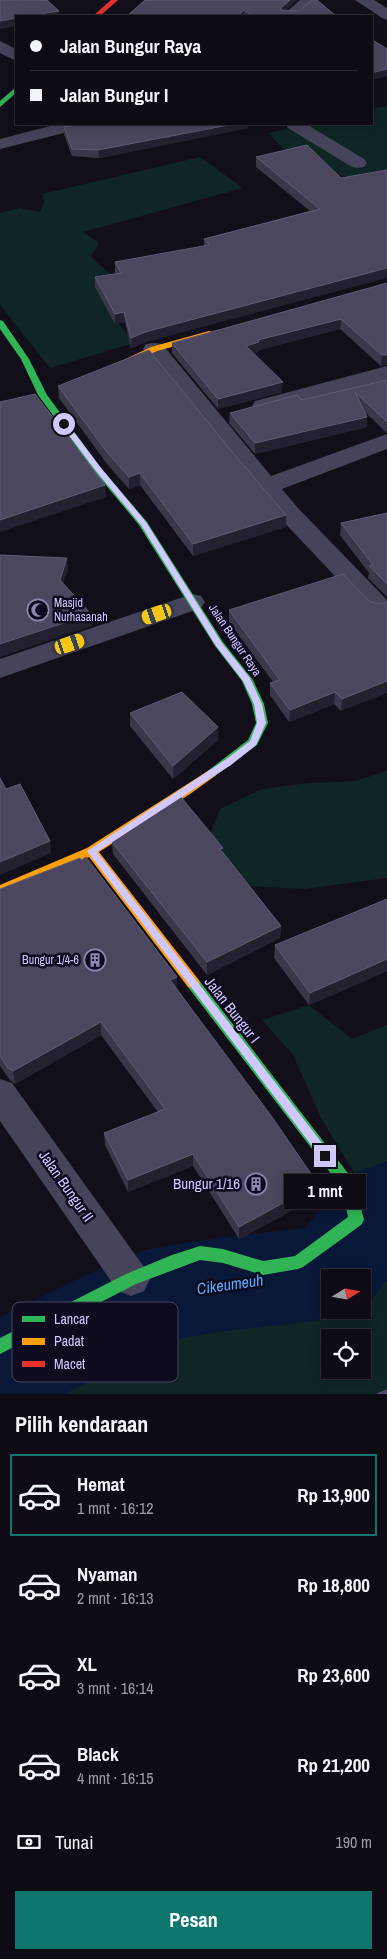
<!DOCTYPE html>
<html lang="id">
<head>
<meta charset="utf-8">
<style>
	body { margin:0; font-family:"Archivo Narrow",sans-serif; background:#1c1922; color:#f1f3f6; height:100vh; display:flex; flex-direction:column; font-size:19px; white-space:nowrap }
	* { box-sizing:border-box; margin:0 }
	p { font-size:16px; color:#9b9ba0 }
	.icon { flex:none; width:28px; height:28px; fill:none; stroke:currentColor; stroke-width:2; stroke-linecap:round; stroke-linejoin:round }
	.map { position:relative; height:1394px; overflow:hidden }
	.panel { display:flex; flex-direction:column; background:#0e0b14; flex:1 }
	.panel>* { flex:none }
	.hud { position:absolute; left:15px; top:15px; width:358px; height:110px; border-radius:0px; box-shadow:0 2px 12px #0003,0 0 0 1px #2e2b34; display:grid; align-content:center; height:110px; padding:0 15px; background:#0e0b14 }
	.needle { width:32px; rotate:79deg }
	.tools { position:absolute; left:321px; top:1269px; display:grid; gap:10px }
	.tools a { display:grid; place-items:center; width:50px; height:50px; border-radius:0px; background:#0e0b14; box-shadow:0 2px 12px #0003,0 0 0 1px #2e2b34; font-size:25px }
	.end { position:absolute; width:22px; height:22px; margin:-11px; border:6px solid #d0c8ff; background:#111; box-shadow:0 0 0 2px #111 }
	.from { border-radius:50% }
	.bubble { position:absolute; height:35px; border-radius:0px; background:#0e0b14; box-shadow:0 2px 12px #0003,0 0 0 1px #2e2b34; font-size:16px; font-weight:700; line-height:35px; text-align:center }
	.car { position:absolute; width:15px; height:30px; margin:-15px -8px; border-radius:6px; box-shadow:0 0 4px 1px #0007; background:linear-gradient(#f5c518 24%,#345 0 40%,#f5c518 0 76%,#345 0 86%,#f5c518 0) }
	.hud b { display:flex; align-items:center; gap:18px; height:48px; font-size:19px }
	.hud b+b { border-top:1px solid #2e2b34 }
	.hud i { width:12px; height:12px; background:#f1f3f6 }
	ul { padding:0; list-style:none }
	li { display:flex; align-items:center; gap:15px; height:82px; margin:0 10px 8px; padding:0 5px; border:2px solid transparent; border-radius:0px }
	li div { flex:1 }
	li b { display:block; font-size:19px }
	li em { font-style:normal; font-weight:700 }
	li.selected { border-color:#0f766e }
	li>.icon { width:45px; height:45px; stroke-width:1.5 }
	h2 { padding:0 15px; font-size:22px; line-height:60px }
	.pay { display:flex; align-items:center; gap:12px; height:55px; padding:0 15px; font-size:19px }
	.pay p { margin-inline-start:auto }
	.primary-button { display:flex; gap:10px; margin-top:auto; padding:10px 15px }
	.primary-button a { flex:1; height:58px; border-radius:0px; background:#0f766e; color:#fff; font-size:20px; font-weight:700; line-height:58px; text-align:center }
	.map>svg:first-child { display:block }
</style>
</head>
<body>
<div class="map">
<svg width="387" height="1394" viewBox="0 0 387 1394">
	<rect width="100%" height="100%" fill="#120f1a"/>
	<g fill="#0f2526" fill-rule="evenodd">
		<path d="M387,106v65l-36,6 -48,-8 -35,-36 40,-9h63v-15z"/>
		<path d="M200,157l43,31 -160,44 16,11 -8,14 30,26 -14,26 27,34 -84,25 -50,-63v-92l19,-5 21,4 4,-10 -2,-8z"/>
		<path d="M387,771v107l-83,11 -56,-3 -56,-9 28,-68 42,-20 46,-6 47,-2z"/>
		<path d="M309,1005l43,34 35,-14v369h-387v-35l182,-92 163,-26 10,-67 -34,-56 -28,-63 -31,-35zM330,1278h32v32h-32zM330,1338h32v32h-32z"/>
	</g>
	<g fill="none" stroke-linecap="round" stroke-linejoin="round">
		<path fill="#091838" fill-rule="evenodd" d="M387,1161v119l-20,25 -5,2v-29h-32v32h24l-23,9 -115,13 -53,10 -98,52h-65v-77l111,-54 37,-14 68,-11 88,-10 48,-54z"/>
		<g fill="#45445b" fill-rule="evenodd">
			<path d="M300,0h17l-18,16h-17z"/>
			<path d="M355,0h19l13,8v12l-5,-2z"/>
			<path d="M0,41l16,8v12l-16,-8z"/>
			<path d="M58,124h29l-3,4 -84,21v-10z"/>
			<path d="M285,124h21l58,35 3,4 -3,4 -6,1 -6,-1 -64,-39z"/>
			<path d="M154,343l8,1 109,132 116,-42v15l-105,40 15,18 90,93v12l-9,2 -9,-2 -90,-95 -133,-163 -3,-5 3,-5z"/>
			<path d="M387,366v14l-124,33 -8,-2 -3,-5 3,-5z"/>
			<path d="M192,594l9,2 4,6 -4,6 -201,70v-19z"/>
			<path d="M0,1079l12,4 132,184 6,12 -6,12 -13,5 -13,-5 -118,-170z"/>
		</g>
		<g fill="#30b455" fill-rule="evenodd">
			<path d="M16,87v6l-16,14v-6z"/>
			<path d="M0,320l3,1 26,38 18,36 54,73 46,54 76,120 30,38 11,24 4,19 -11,22 -42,31 -4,1 -6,-4 43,-33 8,-17 -4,-19 -10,-23 -27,-35 -76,-121 -44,-53 -57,-77 -17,-36 -21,-30z"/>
			<path d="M193,978l5,1 156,202 10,39 -3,5 -58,42 -5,2 -35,6 -40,-12 -23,-3 -64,24 -136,70v-16l126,-64 46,-19 28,-9 23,3 40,12 32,-5 53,-39 -6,-29 -154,-201 -2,-4 2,-4z"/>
		</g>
		<g fill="#ff9f0a" fill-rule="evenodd">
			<path d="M209,331l3,1v4l-55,15 -37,16h-6l-1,-2 38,-18z"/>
			<path d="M211,769l6,4 -2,3 -25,18 -91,58 99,127 2,4 -2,4 -5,1 -5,-1 -99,-130 -89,38v-10l87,-37z"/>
		</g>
		<path fill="#e5322d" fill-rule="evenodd" d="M111,0h7l-18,16h-7z"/>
	</g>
	<g fill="#3b374b">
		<path d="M145,0h152l-12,10 51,6h-209z"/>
		<path d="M64,127l184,1 -149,30 -27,-2 -8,-21z"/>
		<path d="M256,157l85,21 46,-8 -241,172 -15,6 -6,-26 -10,2 -20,-37v-10l21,-3 -1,-2v-10l89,-16v-7l106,-28 -54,-44z"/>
		<path d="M387,283v82l-6,1 -41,-37 -81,21v2l-5,1 28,39 -64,17 -46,-56v-10z"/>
		<path d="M387,380v53l-21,-20 1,4v10l-112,27 -26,-31 1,-10 72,-13z"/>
		<path d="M58,386l228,141 -93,29 -53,-71 -11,4 -22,-25 -48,-66z"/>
		<path d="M387,513v84l-19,-19 1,-5 -29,-38 1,-12z"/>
		<path d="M369,601l10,3 -38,107 -7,-7 -45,18 -19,-27v-12l3,-1 -44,-60v-12z"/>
		<path d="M130,713l88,27 -45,39 -43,-53z"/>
		<path d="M112,842l111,10 58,74 -1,12 -73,37 -94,-121z"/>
		<path d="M0,889l177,88v12l140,208 -78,42 -46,-73 -65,26 -23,-47 -1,-12 54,-21 -57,-77 -86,49 -5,-4 -10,-14z"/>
		<path d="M387,899v72l-78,34 -35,-47 1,-13z"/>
	</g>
	<g fill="#24202f">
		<path d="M290,0h7l-16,15v-7z"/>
		<path d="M244,10v6h-6z"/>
		<path d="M59,11v5h-32z"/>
		<path d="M16,18v8l-16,3v-8z"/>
		<path d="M387,69v7l-16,4v-7z"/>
		<path d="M234,124h14v4l-149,30 -1,-8z"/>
		<path d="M387,268v10l-241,64 -15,6v-10l14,-6z"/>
		<path d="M124,312l1,10 -10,2v-10z"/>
		<path d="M341,319l-1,10 -81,21v2l-14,4 1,-10 12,-6z"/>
		<path d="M382,355h5v10l-6,1z"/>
		<path d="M283,382l-1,10 -64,17v-10z"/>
		<path d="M367,417v10l-112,27v-11z"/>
		<path d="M140,473v12l-11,4v-12z"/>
		<path d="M105,485l1,12 -106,35v-12z"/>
		<path d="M286,515v12l-93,29v-12z"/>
		<path d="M67,558l1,13 -8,21v-12z"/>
		<path d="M91,614l1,12 -92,31v-13z"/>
		<path d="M387,681v12l-46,18 1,-12z"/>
		<path d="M335,692l-1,12 -45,18 1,-12z"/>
		<path d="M218,727v13l-45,39v-13z"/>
		<path d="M50,841l1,12 -51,22v-13z"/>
		<path d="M281,926l-1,12 -73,37v-13z"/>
		<path d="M387,959v12l-78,34 1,-12z"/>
		<path d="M177,977v12l-7,-9z"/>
		<path d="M101,1022v13l-86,49 -2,-13z"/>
		<path d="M193,1154v12l-65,26v-12z"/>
		<path d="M318,1184l-1,13 -78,42v-12z"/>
	</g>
	<g fill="#4b475e" stroke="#605b77">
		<path d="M0,0h47l12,11 -32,5h-11v2l-16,3z"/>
		<path d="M145,0h145l-9,8v2l18,1 13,-11h5l19,16h-83l-9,-6 -6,6h-111z"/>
		<path d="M371,39l16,10v20l-16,4z"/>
		<path d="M78,124h156l-136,26 -26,-1 -8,-22z"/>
		<path d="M307,145l34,33 46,-8v98l-242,64 -14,6 -7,-26 -9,2 -20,-37 26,-4 -6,-11 94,-17 -5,-6 116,-30 -64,-52z"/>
		<path d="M387,283v72h-5l-41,-36 -83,21 1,2 -13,4 37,36 -65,17 -46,-56z"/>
		<path d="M149,350l80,98 57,67 -93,29 -53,-71 -11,4 -22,-25 -49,-66z"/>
		<path d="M387,380v42l-32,-30 12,25 -112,26 -25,-30 67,-18 5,5z"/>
		<path d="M35,394l70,91 -105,35v-118z"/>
		<path d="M387,513v71l-18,-18 4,-1 -32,-42z"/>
		<path d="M0,555l67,3 -7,22 31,34 -91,30z"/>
		<path d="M343,574l26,27 10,3 8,-2v79l-45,18 -7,-7 -45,18 -20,-27 10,-3 -51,-70z"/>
		<path d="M182,692l36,35 -45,39 -43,-53z"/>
		<path d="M0,778l6,11 14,-5 30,57 -50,21z"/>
		<path d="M181,797l42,51 -3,1 61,77 -74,36 -95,-120z"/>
		<path d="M86,857l91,120 -7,3 102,137 46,67 -79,43 -46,-73 -65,26 -24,-47 61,-24 -64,-87 -88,49 -5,-3 -8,-12v-167l80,-31 1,2z"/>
		<path d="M387,899v60l-77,34 -35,-48z"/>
		<path d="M387,1390v4h-10z"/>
	</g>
	<path fill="#d0c8ff" d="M62,423h5l34,45 45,54 76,121 28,35 12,26 4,19 -10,22 -25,20 -134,87 232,300 2,4 -2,3h-7l-235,-308 138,-91 25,-19 7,-18 -3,-19 -11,-23 -27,-35 -75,-121 -45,-54 -34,-45z"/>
	<defs>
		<g id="mosque-ring" transform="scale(1.125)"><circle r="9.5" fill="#0f0b1e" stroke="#8e87af" stroke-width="1.5"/><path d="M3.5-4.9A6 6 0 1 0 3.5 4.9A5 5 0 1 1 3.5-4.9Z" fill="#8e87af"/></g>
		<g id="building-ring" transform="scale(1.125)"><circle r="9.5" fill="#0f0b1e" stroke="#8e87af" stroke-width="1.5"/><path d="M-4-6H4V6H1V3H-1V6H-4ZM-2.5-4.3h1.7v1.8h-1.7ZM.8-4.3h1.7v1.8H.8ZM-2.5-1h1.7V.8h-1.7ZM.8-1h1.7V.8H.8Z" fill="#8e87af"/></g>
	</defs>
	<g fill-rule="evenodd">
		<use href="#mosque-ring" x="38" y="610"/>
		<use href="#building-ring" x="95" y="960"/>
		<use href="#building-ring" x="256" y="1184"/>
	</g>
	<g text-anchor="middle" stroke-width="5" stroke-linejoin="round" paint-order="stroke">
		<g font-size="12" fill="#d0c8ff" stroke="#0f0b1e" text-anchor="start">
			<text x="54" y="607">Masjid<tspan x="54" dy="14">Nurhasanah</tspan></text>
			<text x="79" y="964" text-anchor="end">Bungur 1/4-6</text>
		</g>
		<g font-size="12" fill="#d0c8ff" stroke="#0f0b1e">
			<text transform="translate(235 640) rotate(56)" y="4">Jalan Bungur Raya</text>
		</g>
		<g font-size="15" fill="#d0c8ff" stroke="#0f0b1e">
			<text transform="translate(232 1010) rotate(52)" y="5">Jalan Bungur I</text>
			<text transform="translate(66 1186) rotate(55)" y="5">Jalan Bungur II</text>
		</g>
		<g font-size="15" fill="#d0c8ff" stroke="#0f0b1e" text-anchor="end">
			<text x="240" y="1189">Bungur 1/16</text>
		</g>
		<g font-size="16" font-style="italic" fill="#56adff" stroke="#0f0b1e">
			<text transform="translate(230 1284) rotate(-8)" y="6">Cikeumeuh</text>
		</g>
	</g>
	<rect x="12" y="1302" width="166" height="80" rx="8" fill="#0f0b1e" stroke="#494462" stroke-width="1"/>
	<rect x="22" y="1316" width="23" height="6" fill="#30b455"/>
	<rect x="22" y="1338" width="23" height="7" fill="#ff9f0a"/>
	<rect x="22" y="1361" width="23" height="6" fill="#e5322d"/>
	<g font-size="14" fill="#d0c8ff">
		<text x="54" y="1324">Lancar</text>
		<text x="54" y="1346">Padat</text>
		<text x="54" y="1369">Macet</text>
	</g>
</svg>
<div class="tools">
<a><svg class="needle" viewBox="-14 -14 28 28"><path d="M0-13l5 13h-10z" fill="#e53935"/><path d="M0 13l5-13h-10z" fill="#9b9ba0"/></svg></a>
<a><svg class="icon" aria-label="locate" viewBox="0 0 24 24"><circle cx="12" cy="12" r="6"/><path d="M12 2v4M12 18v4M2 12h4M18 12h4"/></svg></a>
</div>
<i class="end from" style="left:64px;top:424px"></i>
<i class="end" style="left:325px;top:1156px"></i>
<div class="bubble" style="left:284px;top:1174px;width:82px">1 mnt</div>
<i class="car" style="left:157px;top:614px;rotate:251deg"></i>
<i class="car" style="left:70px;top:644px;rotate:71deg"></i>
<div class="hud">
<b><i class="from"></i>Jalan Bungur Raya</b>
<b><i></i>Jalan Bungur I</b>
</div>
</div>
<section class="panel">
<h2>Pilih kendaraan</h2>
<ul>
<li class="selected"><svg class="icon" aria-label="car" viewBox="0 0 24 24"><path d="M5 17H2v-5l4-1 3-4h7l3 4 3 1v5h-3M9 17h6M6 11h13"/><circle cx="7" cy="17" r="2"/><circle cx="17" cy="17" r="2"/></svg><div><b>Hemat</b><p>1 mnt · 16:12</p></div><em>Rp 13,900</em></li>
<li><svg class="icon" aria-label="car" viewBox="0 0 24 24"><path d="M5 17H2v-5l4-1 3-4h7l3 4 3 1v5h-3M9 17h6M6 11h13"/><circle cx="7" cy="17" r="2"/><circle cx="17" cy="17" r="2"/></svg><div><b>Nyaman</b><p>2 mnt · 16:13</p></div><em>Rp 18,800</em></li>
<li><svg class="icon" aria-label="car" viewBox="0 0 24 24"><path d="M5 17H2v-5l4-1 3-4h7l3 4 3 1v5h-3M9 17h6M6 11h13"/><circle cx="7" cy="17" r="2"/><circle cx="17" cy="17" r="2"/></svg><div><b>XL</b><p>3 mnt · 16:14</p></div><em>Rp 23,600</em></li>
<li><svg class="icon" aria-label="car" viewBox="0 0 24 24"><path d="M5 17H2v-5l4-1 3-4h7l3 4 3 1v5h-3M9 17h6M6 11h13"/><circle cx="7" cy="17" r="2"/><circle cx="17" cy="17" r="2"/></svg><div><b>Black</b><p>4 mnt · 16:15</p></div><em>Rp 21,200</em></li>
</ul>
<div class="pay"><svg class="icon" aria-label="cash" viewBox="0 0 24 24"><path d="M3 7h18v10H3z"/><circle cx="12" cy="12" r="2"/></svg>Tunai<p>190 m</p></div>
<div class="primary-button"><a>Pesan</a></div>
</section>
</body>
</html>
